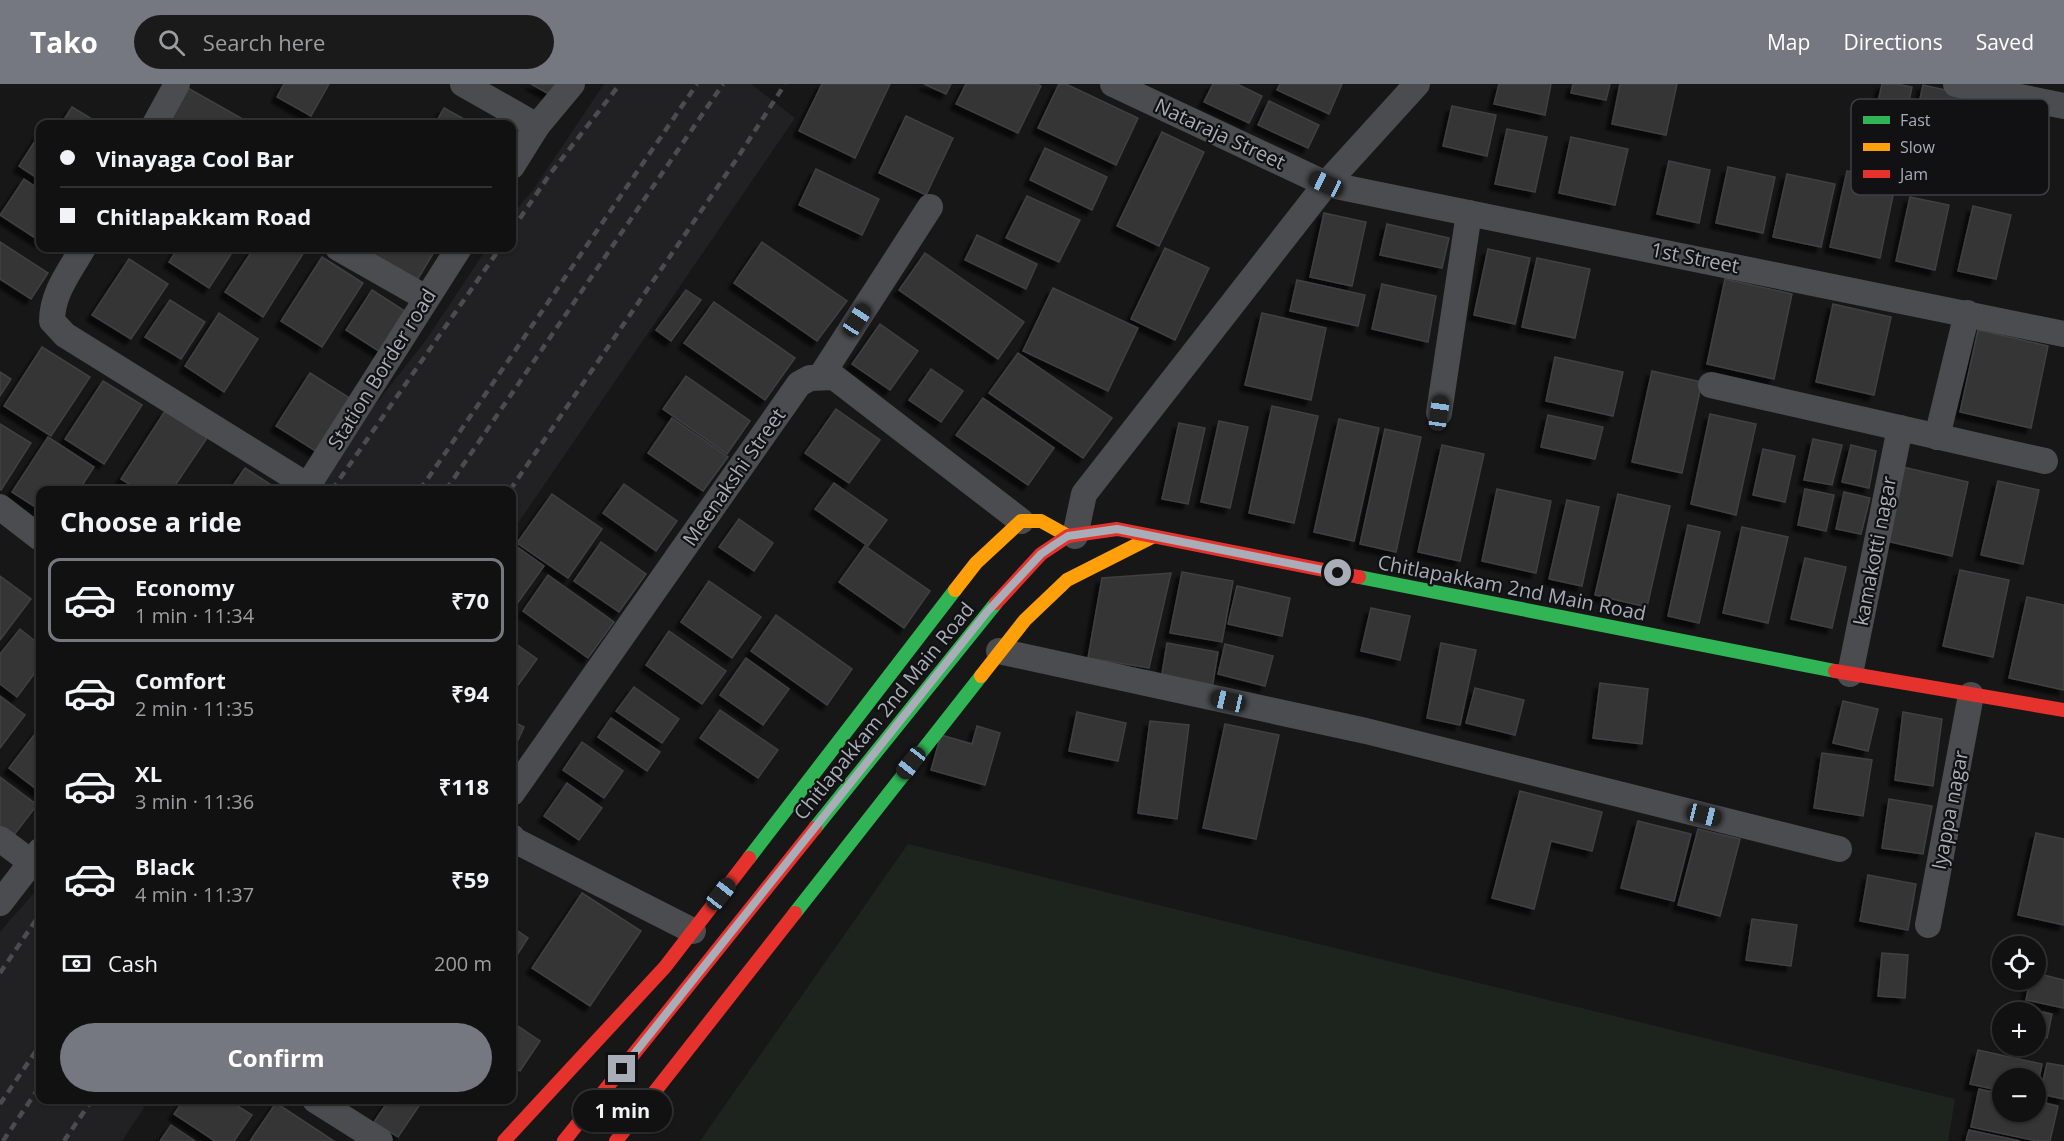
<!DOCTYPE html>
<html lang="en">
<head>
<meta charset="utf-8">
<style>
	body { margin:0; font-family:"Open Sans",sans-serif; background:#1a1a1a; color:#f1f3f6; height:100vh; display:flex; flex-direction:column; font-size:22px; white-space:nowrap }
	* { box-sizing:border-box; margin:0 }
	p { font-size:20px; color:#9c9d9f }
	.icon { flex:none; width:33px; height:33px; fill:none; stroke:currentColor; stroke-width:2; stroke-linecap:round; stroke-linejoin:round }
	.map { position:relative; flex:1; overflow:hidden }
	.drawer { position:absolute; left:36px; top:402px; width:480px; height:618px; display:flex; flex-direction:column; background:#111; border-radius:12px; box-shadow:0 2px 4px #0004,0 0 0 2px #303131 }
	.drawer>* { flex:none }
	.hud { position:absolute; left:36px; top:36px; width:480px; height:132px; border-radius:12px; box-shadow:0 2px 4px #0004,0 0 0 2px #303131; display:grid; align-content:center; height:132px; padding:0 24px; background:#111 }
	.buttons { position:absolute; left:1992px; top:852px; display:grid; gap:12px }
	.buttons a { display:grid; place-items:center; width:54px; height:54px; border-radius:50%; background:#111; box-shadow:0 2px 4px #0004,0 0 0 2px #303131; font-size:30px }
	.end { position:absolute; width:27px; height:27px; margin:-14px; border:8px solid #a8adb8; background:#111; box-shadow:0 0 0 3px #111 }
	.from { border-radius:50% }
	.bubble { position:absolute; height:42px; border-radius:21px; background:#111; box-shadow:0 2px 4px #0004,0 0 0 2px #303131; font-size:20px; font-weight:700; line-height:42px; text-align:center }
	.car { position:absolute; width:18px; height:36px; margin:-18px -9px; border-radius:8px; box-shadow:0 0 4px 2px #0007; background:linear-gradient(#222 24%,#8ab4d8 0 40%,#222 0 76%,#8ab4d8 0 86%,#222 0) }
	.hud b { display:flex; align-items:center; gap:21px; height:57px; font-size:22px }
	.hud b+b { border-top:2px solid #303131 }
	.hud i { width:15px; height:15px; background:#f1f3f6 }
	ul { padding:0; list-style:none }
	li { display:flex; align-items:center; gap:18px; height:84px; margin:0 12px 9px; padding:0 12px; border:3px solid transparent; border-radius:12px }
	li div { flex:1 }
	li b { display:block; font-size:22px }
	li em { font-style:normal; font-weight:700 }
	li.on { border-color:#757880 }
	li>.icon { width:54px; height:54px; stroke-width:1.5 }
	h2 { padding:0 24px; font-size:27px; line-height:72px }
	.pay { display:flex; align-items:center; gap:15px; height:66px; padding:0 24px; font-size:22px }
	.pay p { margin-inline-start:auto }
	.action { display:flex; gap:12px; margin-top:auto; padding:12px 24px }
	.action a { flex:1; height:69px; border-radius:36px; background:#757880; color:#fff; font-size:24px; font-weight:700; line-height:69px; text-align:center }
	header { display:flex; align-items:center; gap:36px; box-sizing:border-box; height:84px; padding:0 30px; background:#757880; color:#fff }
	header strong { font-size:28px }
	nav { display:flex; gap:33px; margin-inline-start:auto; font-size:21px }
	.search { width:420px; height:54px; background:#1a1a1a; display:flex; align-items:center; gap:15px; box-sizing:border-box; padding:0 21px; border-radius:33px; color:#9c9d9f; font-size:22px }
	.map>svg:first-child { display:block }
</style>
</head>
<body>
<header>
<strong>Tako</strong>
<div class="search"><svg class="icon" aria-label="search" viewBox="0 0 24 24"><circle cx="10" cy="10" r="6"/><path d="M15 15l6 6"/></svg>Search here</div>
<nav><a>Map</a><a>Directions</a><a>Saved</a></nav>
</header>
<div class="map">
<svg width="2064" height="1057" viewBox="0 0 2064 1057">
	<defs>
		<filter id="shadow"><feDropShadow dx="-5.5" dy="5.5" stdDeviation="1.5" flood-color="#0009"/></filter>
	</defs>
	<rect width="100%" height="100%" fill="#171717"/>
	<g fill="#212123">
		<path d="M604,0h147l44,34 -283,414v-42h-197l60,-85 51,-65 61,-92h25v-33l21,-25z"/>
		<path d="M40,802v214h109l-27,41h-122v-209z"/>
	</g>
	<path fill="#1d241e" d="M908,760l1047,255 -7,42h-1248z"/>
	<g fill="#353536" stroke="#3f4043" stroke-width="1.5" filter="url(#shadow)">
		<path d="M284,0h45l-18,32 -34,-19z"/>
		<path d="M531,0h33l-8,14z"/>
		<path d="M822,0h68l-35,74 -56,-27z"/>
		<path d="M924,0h27l-5,10z"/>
		<path d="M966,0h71l4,2 -23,47 -62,-29z"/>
		<path d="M1059,0h7l72,34 -22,47 -78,-37z"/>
		<path d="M1213,0h24l25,12 -13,27 -45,-21z"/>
		<path d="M1280,0h62l-13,30 -52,-24z"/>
		<path d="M1499,0h52l-6,31 -51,-11z"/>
		<path d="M1573,0h37l-4,16 -35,-7z"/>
		<path d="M1620,0h57l-11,51 -54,-11z"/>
		<path d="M1882,0h15l15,3 -18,84 -30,-6z"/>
		<path d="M1923,1l59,13 -18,81 -58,-13z"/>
		<path d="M186,3l55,31 -3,6h-73z"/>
		<path d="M1269,17l50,24 -11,23 -50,-23z"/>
		<path d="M1452,22l44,9 -9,41 -44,-10z"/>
		<path d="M72,23l28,17h-39z"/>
		<path d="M444,24l29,16h-38z"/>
		<path d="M906,32l47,22 -27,57 -47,-22z"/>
		<path d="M1507,45l40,8 -12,55 -40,-8z"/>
		<path d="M1162,48l42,20 -45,94 -42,-20z"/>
		<path d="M40,49v47l-21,-14z"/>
		<path d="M1571,53l57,12 -13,56 -56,-12z"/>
		<path d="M1045,64l62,29 -15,33 -62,-30z"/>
		<path d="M1669,77l41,9 -11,53 -42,-9z"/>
		<path d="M1728,83l47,10 -12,56 -47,-10z"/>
		<path d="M816,85l63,30 -17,36 -63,-30z"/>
		<path d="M1847,87l49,10 -16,77 -50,-11z"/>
		<path d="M1787,90l48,10 -14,63 -48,-10z"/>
		<path d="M24,95l16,11v51l-40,-26z"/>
		<path d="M1027,112l53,24 -21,42 -53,-24z"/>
		<path d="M1910,113l39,8 -14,65 -39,-9z"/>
		<path d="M1973,122l38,9 -15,64 -38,-8z"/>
		<path d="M1324,129l42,9 -14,64 -42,-9z"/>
		<path d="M1387,140l62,14 -7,30 -62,-13z"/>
		<path d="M977,151l60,29 -11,25 -61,-29z"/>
		<path d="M0,158l48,31 -17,26 -31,-20z"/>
		<path d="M762,158l85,59 -30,40 -83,-58z"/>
		<path d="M178,164h57l-26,40 -40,-26z"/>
		<path d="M254,164h49l3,1 -43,68 -38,-25z"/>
		<path d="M368,164h57l9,4 -18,30 -51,-29z"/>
		<path d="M1165,164l44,20 -34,72 -44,-21z"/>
		<path d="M1488,165l42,9 -15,66 -41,-9z"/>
		<path d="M925,169l99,69 -26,37 -99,-69z"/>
		<path d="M322,173l41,26 -41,64 -41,-26z"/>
		<path d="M1537,174l53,11 -15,69 -53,-11z"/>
		<path d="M129,175l39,25 -37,55 -39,-24z"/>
		<path d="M1725,195l67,15 -18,85 -67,-15z"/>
		<path d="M1297,196l68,15 -7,31 -68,-15z"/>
		<path d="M1382,200l54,12 -8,46 -56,-13z"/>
		<path d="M1053,204l85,40 -30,63 -85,-40z"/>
		<path d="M372,206l42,27 -26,40 -42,-27z"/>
		<path d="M686,206l15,10 -30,41 -15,-11z"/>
		<path d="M170,216l35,22 -24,37 -36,-22z"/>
		<path d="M714,218l81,56 -30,42 -81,-57z"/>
		<path d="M1833,220l58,13 -17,78 -58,-13z"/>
		<path d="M219,229l39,26 -34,53 -39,-26z"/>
		<path d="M1262,229l64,15 -15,72 -66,-15z"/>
		<path d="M880,240l38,27 -28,39 -38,-26z"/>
		<path d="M1978,246l70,16 -17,82 -71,-16z"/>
		<path d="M42,263l48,30 -39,59 -47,-30z"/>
		<path d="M1018,269l94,65 -29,40 -94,-65z"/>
		<path d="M1555,273l68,15 -10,44 -67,-15z"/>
		<path d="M931,285l32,22 -22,31 -32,-22z"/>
		<path d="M1652,287l50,11 -20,91 -50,-11z"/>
		<path d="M0,288l11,7 -11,17z"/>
		<path d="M310,289l49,31 -34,53 -49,-31z"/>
		<path d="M686,292l64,45 -23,33 -64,-45z"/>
		<path d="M103,297l39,24 -38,59 -39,-25z"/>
		<path d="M983,314l71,50 -26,37 -72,-50z"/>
		<path d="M1272,322l46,10 -24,107 -45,-10z"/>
		<path d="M836,325l44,31 -31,43 -44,-30z"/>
		<path d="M165,327l42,27 -35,52h-33l-18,-11z"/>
		<path d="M1710,330l46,10 -20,91 -45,-11z"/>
		<path d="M1548,331l55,12 -8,32 -54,-12z"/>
		<path d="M672,334l56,39 -25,34 -55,-38z"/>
		<path d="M1339,335l40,9 -25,113 -40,-9z"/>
		<path d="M1219,337l29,6 -18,81 -29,-6z"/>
		<path d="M1179,339l26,5 -17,76 -26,-5z"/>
		<path d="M0,340l31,19 -30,47 -1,-1z"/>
		<path d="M1385,345l36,8 -25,115 -36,-8z"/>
		<path d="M48,353l46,30 -15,23h-39v20l-28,-18z"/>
		<path d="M1813,355l29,6 -10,40 -28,-5z"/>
		<path d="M1442,361l42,9 -24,107 -42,-9z"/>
		<path d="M1851,361l25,6 -7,37 -27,-6z"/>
		<path d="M1763,365l32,7 -10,46 -32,-7z"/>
		<path d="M1903,383l65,15 -16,74 -66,-15z"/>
		<path d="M245,384l31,20 -1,2h-45z"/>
		<path d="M1998,397l41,9 -16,74 -42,-9z"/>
		<path d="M834,399l53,37 -19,26 -53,-37z"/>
		<path d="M624,400l53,37 -21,30 -53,-38z"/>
		<path d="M1497,405l54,12 -15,72 -54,-12z"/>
		<path d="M1805,405l29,6 -8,36 -28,-6z"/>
		<path d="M1844,408l26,6 -9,36 -25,-5z"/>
		<path d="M552,410l50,35 -34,49 -51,-35z"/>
		<path d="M1618,410l52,12 -23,101 -52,-12z"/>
		<path d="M1567,416l32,7 -17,79 -33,-7z"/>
		<path d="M739,435l34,24 -19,28 -35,-24z"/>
		<path d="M1688,441l32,7 -21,91 -31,-7z"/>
		<path d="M1742,443l46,10 -20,86 -45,-10z"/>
		<path d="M601,458l45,32 -27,38 -45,-31z"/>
		<path d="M516,462l28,20 -32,45v-59z"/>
		<path d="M865,462l65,45 -26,37 -65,-46z"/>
		<path d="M1805,474l41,9 -14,61 -41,-9z"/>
		<path d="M1960,486l49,10 -16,77 -50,-11z"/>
		<path d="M1182,488l51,9 -11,61 -52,-9z"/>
		<path d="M1171,489l-22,95 -61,-10 14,-80z"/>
		<path d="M548,491l66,47 -26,36 -65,-47z"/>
		<path d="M0,492l31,23 -31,41z"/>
		<path d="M709,497l52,36 -29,41 -51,-36z"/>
		<path d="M1237,502l53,12 -8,38 -54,-12z"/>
		<path d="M2027,513l37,8v85l-55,-12z"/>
		<path d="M1371,524l39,8 -10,44 -39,-9z"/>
		<path d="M776,531l76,54 -25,36 -76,-54z"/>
		<path d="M20,545l20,16v21l-23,31 -17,-13v-30z"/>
		<path d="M669,547l57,40 -24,33 -56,-39z"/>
		<path d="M512,557l25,18 -21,29 -4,-3z"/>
		<path d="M1167,559l51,9 -6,37 -51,-9z"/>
		<path d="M1441,559l35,7 -16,75 -33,-7z"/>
		<path d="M1225,560l48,12 -8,30 -47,-12z"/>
		<path d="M746,574l43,31 -26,36 -43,-30z"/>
		<path d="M1600,599l48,6 -6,55 -49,-6z"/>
		<path d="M634,603l45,32 -17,24 -46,-32z"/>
		<path d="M1475,604l49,12 -9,35 -49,-12z"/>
		<path d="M0,612l25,19 -25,33z"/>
		<path d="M1843,617l35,8 -10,42 -35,-8z"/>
		<path d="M720,626l58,40 -20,28 -58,-40z"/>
		<path d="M1077,628l49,11 -8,38 -49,-10z"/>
		<path d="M1903,628l39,7 -9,67 -38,-6z"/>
		<path d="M611,634l49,34 -13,19 -49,-34z"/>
		<path d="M512,637l12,6 -12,26z"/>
		<path d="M1150,637l39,4 -12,94 -39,-6z"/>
		<path d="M1225,640l54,11 -23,104 -53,-11z"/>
		<path d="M977,642l23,7 -15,52 -54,-15 10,-35 31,9z"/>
		<path d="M38,646l2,1v61l-31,-24z"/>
		<path d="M582,658l41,29 -19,27 -41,-28z"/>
		<path d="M1822,669l50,7 -9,56 -49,-8z"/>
		<path d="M0,693l37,28 -26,34 -11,-9z"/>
		<path d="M567,699l35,25 -23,32 -35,-24z"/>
		<path d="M1520,707l82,21 -10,39 -41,-10 -17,68 -42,-11z"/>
		<path d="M1889,715l43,7 -9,48 -41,-6z"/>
		<path d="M1638,737l53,13 -17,67 -53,-13z"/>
		<path d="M1698,745l42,10 -20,77 -42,-11z"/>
		<path d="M2036,749l28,6v86l-46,-10z"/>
		<path d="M1868,791l48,9 -8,46 -48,-9z"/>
		<path d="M582,809l59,38 -51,75 -58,-38z"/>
		<path d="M1752,835l45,6 -6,41 -45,-6z"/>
		<path d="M512,843l16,11 -16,25z"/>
		<path d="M1882,869l26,2 -3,43 -27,-2z"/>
		<path d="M2036,889l28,7v28l-38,-8 4,-20h6z"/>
		<path d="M2028,925l24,5 -5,24 -11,-3v-23h-9z"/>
		<path d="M512,938l28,19 -20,30 -8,-5z"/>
		<path d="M1978,966l64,14 -6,29v-15h-34v13l-32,-7z"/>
		<path d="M2047,979l17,3v33l-24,-5z"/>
		<path d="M1979,1005l23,5v18h34v-11l22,5 -8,35h-13l-66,-14z"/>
		<path d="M184,1016h44l24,15 -18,26h-19l-41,-27z"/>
		<path d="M389,1016h34l-25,37 -24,-15z"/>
		<path d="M276,1019l58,38h-84z"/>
		<path d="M171,1041l24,16h-35z"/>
		<path d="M1969,1046l51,11h-54z"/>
	</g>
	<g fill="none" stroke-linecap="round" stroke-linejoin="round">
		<g stroke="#4b4c50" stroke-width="26">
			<path d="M463,0l74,42"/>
			<path d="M1113,0l213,100 738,150"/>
			<path d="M1956,0l108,22"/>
			<path d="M155,40l22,-40"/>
			<path d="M512,82l25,-40 35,-42"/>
			<path d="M83,164c-13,23 -31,45 -31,73l13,14 243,151"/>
			<path d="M338,164l88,50"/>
			<path d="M821,292l109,-169"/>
			<path d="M1711,301l334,76"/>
			<path d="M1439,329l30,-200"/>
			<path d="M1937,353l30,-124"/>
			<path d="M305,406l154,-242"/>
			<path d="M0,423l40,31"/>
			<path d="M1075,452l9,-42 242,-310 91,-100"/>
			<path d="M999,567l367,80 473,118"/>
			<path d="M1850,590l50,-246"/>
			<path d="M512,709l287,-409 11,-6 24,-1 187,144"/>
			<path d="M512,753l2,3 179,91"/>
			<path d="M0,755l32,24"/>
			<path d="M0,819l40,-52"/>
			<path d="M1928,841l43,-230"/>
			<path d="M315,1016l65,41"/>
		</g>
		<g stroke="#30b455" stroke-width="14">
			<path d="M1359,493l476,94"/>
			<path d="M815,744l181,-225"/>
			<path d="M749,774l206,-268"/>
			<path d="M795,829l186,-237"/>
		</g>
		<g stroke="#ff9f0a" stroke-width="14">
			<path d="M955,506l21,-27 45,-42h20l27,15"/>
			<path d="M981,592l44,-56 42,-40 85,-43"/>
		</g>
		<g stroke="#e5322d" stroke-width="14">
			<path d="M996,519l45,-49 27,-18 49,-7 242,48"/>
			<path d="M1835,587l229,39"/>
			<path d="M504,1057l161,-174 84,-109"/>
			<path d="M564,1057l251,-313"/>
			<path d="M616,1057l179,-228"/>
		</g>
		<g stroke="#4b4c4f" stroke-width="4.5" stroke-dasharray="8 6" stroke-linecap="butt">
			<path d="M512,146l38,-56 70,-90"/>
			<path d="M332,406l168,-242"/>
			<path d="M420,406l277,-406"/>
			<path d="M446,406l277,-406"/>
			<path d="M510,406l226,-330 49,-76"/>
			<path d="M0,889l40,-59"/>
			<path d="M0,1020l40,-59"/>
			<path d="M3,1057l37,-55"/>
			<path d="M64,1057l28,-41"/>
		</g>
	</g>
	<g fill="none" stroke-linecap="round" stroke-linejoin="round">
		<path stroke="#a8adb8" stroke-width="8" d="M622,985l365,-457 54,-58 13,-9 14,-9 49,-7 221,44"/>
	</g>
	<g text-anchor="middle" stroke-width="4.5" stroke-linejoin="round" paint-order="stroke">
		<g font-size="20" fill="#a8adb8" stroke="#111113">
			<text transform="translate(1220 50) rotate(25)" y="7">Nataraja Street</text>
			<text transform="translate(1695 174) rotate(11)" y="7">1st Street</text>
			<text transform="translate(382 285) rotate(-58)" y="7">Station Border road</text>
			<text transform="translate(734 393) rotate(-55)" y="7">Meenakshi Street</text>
			<text transform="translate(1875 467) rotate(-79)" y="7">kamakotti nagar</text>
			<text transform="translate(1512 504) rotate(11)" y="7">Chitlapakkam 2nd Main Road</text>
			<text transform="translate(884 627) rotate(-51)" y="7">Chitlapakkam 2nd Main Road</text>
			<text transform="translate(1950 726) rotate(-79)" y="7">Iyappa nagar</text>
		</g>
	</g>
	<rect x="1851" y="15" width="198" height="96" rx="9" fill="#111113" stroke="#3e4045" stroke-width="1.5"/>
	<rect x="1863" y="32" width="27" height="8" fill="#30b455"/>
	<rect x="1863" y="59" width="27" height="8" fill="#ff9f0a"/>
	<rect x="1863" y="86" width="27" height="8" fill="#e5322d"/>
	<g font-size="16" fill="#a8adb8">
		<text x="1900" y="42">Fast</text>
		<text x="1900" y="69">Slow</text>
		<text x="1900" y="96">Jam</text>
	</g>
</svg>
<div class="buttons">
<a><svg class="icon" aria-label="locate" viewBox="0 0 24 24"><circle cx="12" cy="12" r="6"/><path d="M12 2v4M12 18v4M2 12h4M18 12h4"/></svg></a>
<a>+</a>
<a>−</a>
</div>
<i class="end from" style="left:1338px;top:489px"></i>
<i class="end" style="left:622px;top:985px"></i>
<div class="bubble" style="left:573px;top:1006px;width:99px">1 min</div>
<i class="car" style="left:1326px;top:100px;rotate:295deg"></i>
<i class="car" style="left:857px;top:236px;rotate:33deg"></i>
<i class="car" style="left:1439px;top:329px;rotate:8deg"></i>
<i class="car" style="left:1228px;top:617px;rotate:283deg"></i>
<i class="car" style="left:911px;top:679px;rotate:218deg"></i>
<i class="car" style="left:1704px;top:731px;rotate:104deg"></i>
<i class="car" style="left:721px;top:810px;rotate:38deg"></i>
<div class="hud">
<b><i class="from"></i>Vinayaga Cool Bar</b>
<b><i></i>Chitlapakkam Road</b>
</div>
<section class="drawer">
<h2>Choose a ride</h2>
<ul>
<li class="on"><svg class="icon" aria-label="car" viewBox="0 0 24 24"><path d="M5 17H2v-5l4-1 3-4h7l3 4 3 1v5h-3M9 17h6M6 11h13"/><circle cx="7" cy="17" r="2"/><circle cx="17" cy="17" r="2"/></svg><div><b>Economy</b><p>1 min · 11:34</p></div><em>₹70</em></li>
<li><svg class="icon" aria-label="car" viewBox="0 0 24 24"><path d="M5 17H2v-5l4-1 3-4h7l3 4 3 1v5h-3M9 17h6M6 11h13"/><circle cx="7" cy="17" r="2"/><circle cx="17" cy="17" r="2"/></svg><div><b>Comfort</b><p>2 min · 11:35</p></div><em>₹94</em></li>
<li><svg class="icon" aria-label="car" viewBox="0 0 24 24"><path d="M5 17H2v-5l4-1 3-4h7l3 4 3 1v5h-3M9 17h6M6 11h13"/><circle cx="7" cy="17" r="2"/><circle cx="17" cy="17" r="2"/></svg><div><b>XL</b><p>3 min · 11:36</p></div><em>₹118</em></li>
<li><svg class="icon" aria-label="car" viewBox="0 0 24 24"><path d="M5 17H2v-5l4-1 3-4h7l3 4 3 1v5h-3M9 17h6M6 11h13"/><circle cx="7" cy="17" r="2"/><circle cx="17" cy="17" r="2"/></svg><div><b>Black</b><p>4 min · 11:37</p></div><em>₹59</em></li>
</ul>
<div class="pay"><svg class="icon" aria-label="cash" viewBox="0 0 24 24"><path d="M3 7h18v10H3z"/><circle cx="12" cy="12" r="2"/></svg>Cash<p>200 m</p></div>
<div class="action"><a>Confirm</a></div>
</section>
</div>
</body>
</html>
